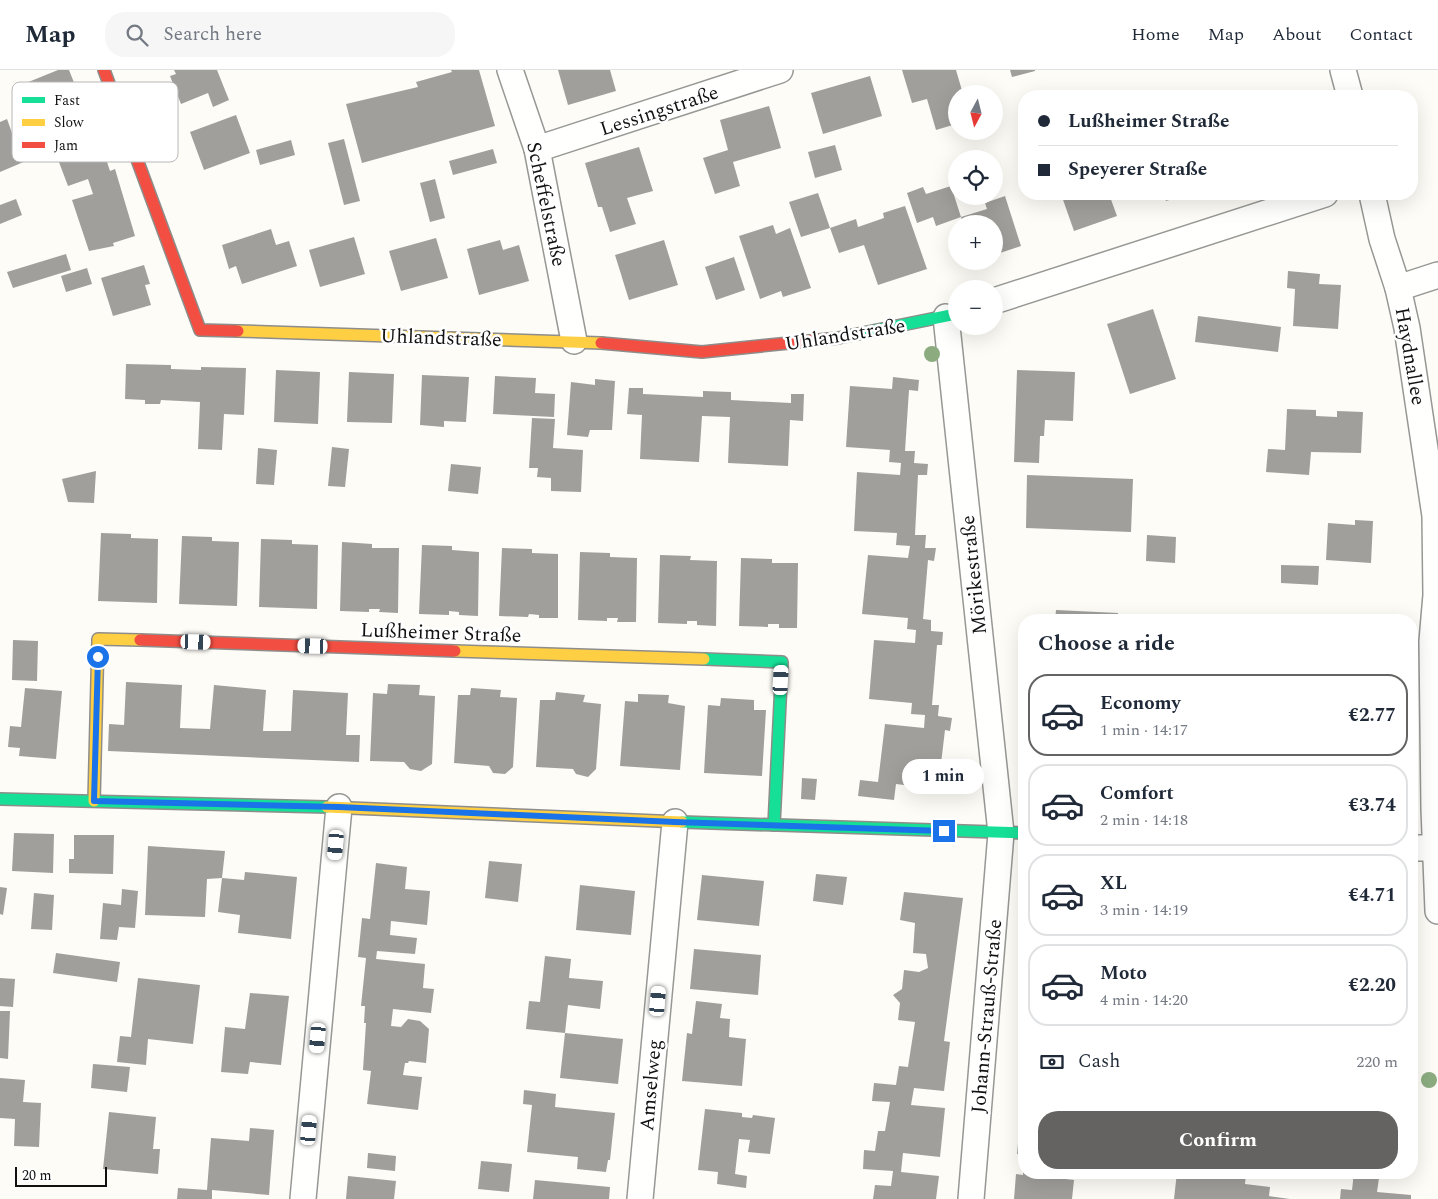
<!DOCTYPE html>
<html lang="en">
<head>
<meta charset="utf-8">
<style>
	body { margin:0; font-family:Spectral,serif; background:#f6f6f7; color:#1f2937; height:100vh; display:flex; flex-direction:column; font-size:19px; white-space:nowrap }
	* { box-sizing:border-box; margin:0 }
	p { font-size:16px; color:#747a83 }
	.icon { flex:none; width:28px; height:28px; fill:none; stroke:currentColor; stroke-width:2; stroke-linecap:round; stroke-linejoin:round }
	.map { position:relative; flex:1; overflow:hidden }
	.drawer { position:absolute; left:1018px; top:544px; width:400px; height:565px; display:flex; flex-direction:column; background:#fff; border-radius:20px; box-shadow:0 5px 20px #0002 }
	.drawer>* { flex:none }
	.banner { position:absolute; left:1018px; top:20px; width:400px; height:110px; border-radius:20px; box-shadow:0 5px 20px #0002; display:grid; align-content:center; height:110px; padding:0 20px; background:#fff }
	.needle { width:32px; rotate:187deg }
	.buttons { position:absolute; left:948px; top:15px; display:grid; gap:10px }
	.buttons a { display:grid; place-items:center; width:55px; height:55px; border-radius:50%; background:#fff; box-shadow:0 5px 20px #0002; font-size:25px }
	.scale { position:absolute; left:15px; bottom:12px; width:92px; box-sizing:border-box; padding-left:5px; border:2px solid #111; border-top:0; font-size:14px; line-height:18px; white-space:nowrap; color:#111; -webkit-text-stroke:4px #fff; paint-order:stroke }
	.end { position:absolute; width:22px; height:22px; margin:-11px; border:6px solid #1a73e8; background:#fff; box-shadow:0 0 0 2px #fff }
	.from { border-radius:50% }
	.bubble { position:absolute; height:35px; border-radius:18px; background:#fff; box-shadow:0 5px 20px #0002; font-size:16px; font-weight:700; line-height:35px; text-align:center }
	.car { position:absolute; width:15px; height:30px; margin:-15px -8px; border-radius:6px; box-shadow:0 0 4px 1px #0007; background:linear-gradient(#fff 24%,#345 0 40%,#fff 0 76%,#345 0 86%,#fff 0) }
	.banner b { display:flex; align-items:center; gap:18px; height:48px; font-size:19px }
	.banner b+b { border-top:1px solid #e0e1e3 }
	.banner i { width:12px; height:12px; background:#1f2937 }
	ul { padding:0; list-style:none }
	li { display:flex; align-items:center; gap:15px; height:82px; margin:0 10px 8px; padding:0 10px; border:2px solid #e0e1e3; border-radius:20px }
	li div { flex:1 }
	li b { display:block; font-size:19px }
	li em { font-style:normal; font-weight:700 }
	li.on { border-color:#646362 }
	li>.icon { width:45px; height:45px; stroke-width:1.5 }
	h2 { padding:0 20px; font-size:22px; line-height:60px }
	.pay { display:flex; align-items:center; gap:12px; height:55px; padding:0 20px; font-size:19px }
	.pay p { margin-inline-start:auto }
	.action { display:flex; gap:10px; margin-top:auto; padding:10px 20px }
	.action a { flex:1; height:58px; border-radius:20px; background:#646362; color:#fff; font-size:20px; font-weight:700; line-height:58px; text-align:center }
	header { display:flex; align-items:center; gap:30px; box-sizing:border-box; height:70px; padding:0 25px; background:#fff; border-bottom:1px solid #e0e1e3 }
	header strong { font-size:24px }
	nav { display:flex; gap:28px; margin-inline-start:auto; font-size:18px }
	.search { width:350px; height:45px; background:#f6f6f7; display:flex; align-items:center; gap:12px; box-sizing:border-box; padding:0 18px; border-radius:20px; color:#747a83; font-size:19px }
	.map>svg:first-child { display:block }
</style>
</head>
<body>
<header>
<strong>Map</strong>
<div class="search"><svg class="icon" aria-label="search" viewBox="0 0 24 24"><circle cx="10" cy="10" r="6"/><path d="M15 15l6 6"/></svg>Search here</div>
<nav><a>Home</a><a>Map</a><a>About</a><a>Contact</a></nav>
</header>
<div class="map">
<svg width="1438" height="1129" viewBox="0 0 1438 1129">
	<rect width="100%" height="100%" fill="#fdfcf7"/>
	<g fill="#a19f9c">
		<path d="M58,0h11l14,35 -46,19 5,14 -14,5 5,15 -33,14v-50l7,-3 5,14 25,-9 -16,-39z"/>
		<path d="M174,0h43l12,30 -16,7 -5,-14 -27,11 -11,-28 6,-2z"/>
		<path d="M451,0h28l16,56 -133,37 -16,-59 72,-17 -2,-5 36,-10z"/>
		<path d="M558,0h52l6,21 -48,14z"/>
		<path d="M902,0h54l7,24h-7v30l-20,6 -9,-31 -15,4z"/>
		<path d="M1010,0h25v1l-23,6z"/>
		<path d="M870,6l12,40 -59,18 -12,-41z"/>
		<path d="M769,36l12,42 -48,14 7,24 -25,8 -12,-36 25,-8 -8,-30z"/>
		<path d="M236,45l14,38 -46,17 -14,-38z"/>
		<path d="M101,62l9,23 -5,1 5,15 5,-2 20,67 -22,7 1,3 -25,5 -17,-51 21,-6 -5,-15 -20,7 -14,-37z"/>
		<path d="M344,69l16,62 -16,4 -16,-62z"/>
		<path d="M291,70l4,15 -35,10 -4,-15z"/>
		<path d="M835,75l7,25 -27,8 -7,-26z"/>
		<path d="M639,77l14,44 -26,7 9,26 -26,8 -8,-25h-4l-13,-44z"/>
		<path d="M493,79l4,14 -44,12 -4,-14z"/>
		<path d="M435,109l10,39 -15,4 -10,-39z"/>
		<path d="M951,116l10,31 26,-8 -2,-6 20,-7 16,50 -27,9v-31h-31l-2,-7 -25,9 -3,-9 -16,6 -10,-30 16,-6 3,7z"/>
		<path d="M818,123l12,35 26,-9 2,8 26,-9 -1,-5 22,-7 22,63 -49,16 -14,-40 -25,8 -9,-25 -29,9 -12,-35z"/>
		<path d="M1061,124h48l8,22 -43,15z"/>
		<path d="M1164,124h24l-22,7z"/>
		<path d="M16,129l6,16 -22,9v-19z"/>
		<path d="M773,155l3,9 14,-6 21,60 -28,9 -2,-6 -21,8 -21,-63z"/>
		<path d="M271,159l5,16 13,-4 8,25 -55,18 -6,-18 -7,3 -7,-24z"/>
		<path d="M354,167l11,37 -45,13 -11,-37z"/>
		<path d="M436,168l12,40 -47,13 -12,-40z"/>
		<path d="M500,170l3,10 16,-5 10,36 -50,14 -12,-46z"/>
		<path d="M664,170l14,45 -49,15 -14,-45z"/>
		<path d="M66,184l5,16 -58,18 -6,-16z"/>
		<path d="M734,187l11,33 -29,10 -11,-33z"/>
		<path d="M144,195l6,19 -5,1 6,20 -38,11 -12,-38z"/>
		<path d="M87,198l5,16 -26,8 -5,-16z"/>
		<path d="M1288,201l32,3 -1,10 22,1 -3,44 -45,-3 2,-37 -8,-1z"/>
		<path d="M1153,239l23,70 -46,15 -23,-70z"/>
		<path d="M1198,246l83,11 -3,25 -83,-10z"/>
		<path d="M126,294l45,1v4l30,1v-3l45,1 -2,47 -20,-1 -2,36 -24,-1 2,-47 -39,-2 -1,4h-15v-4l-20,-1z"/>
		<path d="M276,300l44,2 -2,52 -44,-2z"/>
		<path d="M1017,300l58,2 -2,49 -28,-1 -1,16h-4l-1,27 -25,-1z"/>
		<path d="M349,302l45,2 -2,49 -45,-1z"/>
		<path d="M422,305l47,2 -3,45 -22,-1v6l-24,-2z"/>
		<path d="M495,306l41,2 -1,15 20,1 -1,23 -61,-3z"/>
		<path d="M893,307l26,3 -1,11 -9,-1 -4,61h10l-1,12 14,1 -1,11h-9l-3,60h11l-1,13h11l-2,13 -6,-1 -5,59 8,1v11l12,1 -1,13h-5l-5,60h7l-1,11 14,2 -2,13 -5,-1 -7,59 -42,-5 -2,16 -36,-4 2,-16 18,2 7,-58 39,4 1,-13 -14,-1 1,-11 -43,-4 5,-59 41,3 1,-13 -9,-1 1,-11 -46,-4 6,-59 40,3 2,-12 -14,-1 1,-12 -43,-2 3,-59 43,3 1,-12 -12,-1 1,-12 -44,-3 4,-61 42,3z"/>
		<path d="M595,309l20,2 -3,49h-22l-2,7 -21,-2 4,-53 24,3z"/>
		<path d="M629,318h14v6l60,3v-6l28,1v8l60,3v-9h13l-1,27 -13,-1 -2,46 -60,-3 2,-46 -28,-1 -3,46 -59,-3 2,-44 -15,-1z"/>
		<path d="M1287,339l29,1v6l21,1v-6l26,1 -2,41 -50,-1 -2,23 -43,-3 2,-23 17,1z"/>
		<path d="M532,348l23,1 -2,29 30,2 -2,42 -30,-1v-13l-14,-1 1,-9h-9z"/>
		<path d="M332,377l17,2 -4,38 -17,-1z"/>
		<path d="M258,378l19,2 -3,35 -18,-1z"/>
		<path d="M451,394l30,3 -3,27 -30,-3z"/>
		<path d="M96,401l-2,32 -26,-1 -6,-23z"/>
		<path d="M1027,405l106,4 -2,53 -105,-4z"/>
		<path d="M1355,450l18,1 -2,42 -45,-3 2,-37 27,2z"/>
		<path d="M101,463l30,1v4l27,1 -1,64 -59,-2z"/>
		<path d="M1147,465l29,2 -1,26 -29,-2z"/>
		<path d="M182,466l30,1v4l27,1 -2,64 -58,-2z"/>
		<path d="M261,469l31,1v4l26,1 -1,64 -58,-2z"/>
		<path d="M342,472l30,2v4h27l-1,65 -19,-1 1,-3h-11v3l-29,-1z"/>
		<path d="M422,475l30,1v4l27,2 -1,64 -19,-1v-3l-10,-1v4l-30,-1z"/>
		<path d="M502,478l30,1v4l26,1v64h-19v-3l-10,-1 -1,3 -29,-1z"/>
		<path d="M580,482l30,1v4l27,1 -1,64h-19l1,-4h-11v3l-29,-1z"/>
		<path d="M660,485l31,1 -1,4 27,1 -1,65 -19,-1v-4h-10v3l-29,-1z"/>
		<path d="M741,488l31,1v4h26l-1,65h-18v-4h-11v3l-29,-1z"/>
		<path d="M1281,495l38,1 -1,19 -37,-2z"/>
		<path d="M1056,540l62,3v7h-63z"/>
		<path d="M13,570l25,1 -1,40 -25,-1z"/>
		<path d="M126,612l56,3 -2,43 30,1 4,-44 52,5 -3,41h28l2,-41 55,3 -2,42h14l-1,27 -251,-11 1,-27 15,1z"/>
		<path d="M388,614l32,1 -1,10 16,1 -3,68 -11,7 -11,-2 -6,-7 -34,-1 3,-68 14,1z"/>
		<path d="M25,618l37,3 -6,68 -37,-3 1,-8 -12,-1 2,-21 11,1z"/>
		<path d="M471,618l30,2 -1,7 17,1 -4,69 -8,7 -12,-1 -4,-7 -35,-3 4,-68h12z"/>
		<path d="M556,622l29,3 -2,7 18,2 -5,65 -8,8 -12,-3 -3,-5 -37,-2 4,-67h15z"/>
		<path d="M638,624l31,1 -1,8 17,3 -5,64 -60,-4 5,-65 13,1z"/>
		<path d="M721,628l33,2v10h12l-4,66 -58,-3 4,-68 12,1z"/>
		<path d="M802,708l15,1 -2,21 -14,-1z"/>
		<path d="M14,763l40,1 -1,39 -41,-2z"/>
		<path d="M74,765h40l-1,39 -44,-1v-14h5z"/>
		<path d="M148,776l77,5 -3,27 22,2 1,-8 52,5 -6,62 -53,-6 2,-18 -22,-3 4,-34 -15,1 -2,38 -60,-2z"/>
		<path d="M489,791l33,3 -4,38 -33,-4z"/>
		<path d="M376,793l31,4 -2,22 25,2 -3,34 -36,-4 -1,14 27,3 -2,16 -38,-3 -1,8 49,5 -2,24 11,1 -3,24 -38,-4 -2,17 10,1 7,-8 12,2 9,8 -3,34 -17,-2 -1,2h-3l-2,12 19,2 -4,33 -51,-6 4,-33 -8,-1 3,-47h-2l1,-17h-4l5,-48 -8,-1 4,-39 8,1z"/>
		<path d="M816,804l31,3 -4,28 -30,-4z"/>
		<path d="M702,805l62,6 -5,45 -62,-6z"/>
		<path d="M580,815l55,6 -4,44 -55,-5z"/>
		<path d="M0,817l7,1 -4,27 -3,-1z"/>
		<path d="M122,819l16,2 -3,37 -16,-1 -2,13 -17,-1 3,-36 18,2z"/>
		<path d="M904,822l59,6 -19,143 6,1 -6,49 -30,-3 -3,17 34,3 -5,49 -37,-4 -2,19 38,4 -3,23h-63l2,-14 16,1 2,-15 -30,-2 1,-19 11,1 3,-20h7l5,-29 -18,-1 2,-18 22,2 3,-19 9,1 7,-45 -17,-2 2,-17 -7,-8 9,-6 2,-19 15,2 9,-4 -2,-14 -13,-1 2,-30 -15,-3z"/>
		<path d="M34,823l20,2 -2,35 -21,-1z"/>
		<path d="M694,879l67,6 -3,40 -68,-6z"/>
		<path d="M56,883l64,9 -3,20 -64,-9z"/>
		<path d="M545,886l26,3 -2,19 34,3 -3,28 -32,-4 -3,28 -39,-4 3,-28 11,1z"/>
		<path d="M0,908l15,1 -2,28 -13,-1z"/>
		<path d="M138,908l62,7 -7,59 -45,-5 -2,26 -29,-3 3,-26 11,1z"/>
		<path d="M250,923l39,3 -8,69 -31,-3 -2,12 -27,-2 4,-45 20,2z"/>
		<path d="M696,931l26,3 -2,14 10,1 -1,18 17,2 -4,47 -60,-5 5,-48 5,1z"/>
		<path d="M0,941h10l-2,48 -8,-1z"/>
		<path d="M565,963l58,6 -5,45 -58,-6z"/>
		<path d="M93,994l37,3 -3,25 -36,-4z"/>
		<path d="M0,1008l25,2 -2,22 18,1 -2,44 -25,-1 1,-27 -15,-1z"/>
		<path d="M524,1020l32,4 -1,13 60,6 -5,47h-2l-2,12 -29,-3 1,-12 -51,-5 5,-47 -9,-1z"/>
		<path d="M1022,1032l2,1v52l-7,-1z"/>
		<path d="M705,1039l37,4v4l10,1 1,-3 22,3 -5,36 -22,-2 2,-12 -11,-1 -4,35 12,2 -1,12 -29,-4 1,-12 -20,-2z"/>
		<path d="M109,1042l47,5 -3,32h7l-2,25 -55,-5z"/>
		<path d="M250,1058l24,2 -5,65 -57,-5v9h-35l1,-11 29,2 4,-52 38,3z"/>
		<path d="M368,1083l28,3 -1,15 -28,-3z"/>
		<path d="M481,1091l31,3 -3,28 -31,-3z"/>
		<path d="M1023,1102h35l-1,6 17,2 -2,19h-58l2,-25 7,1z"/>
		<path d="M1177,1102l69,2 -1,10 25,3 -1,9 21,3h-116z"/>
		<path d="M1354,1102h31l-1,6h-5l-2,14 34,3v4h-71l1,-10 11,1z"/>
		<path d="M348,1106l48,5 -2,18h-48z"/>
		<path d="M535,1110l75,7 -1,12h-76z"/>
	</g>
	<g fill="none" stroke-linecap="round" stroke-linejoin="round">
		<g stroke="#979795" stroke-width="28">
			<g id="street">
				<path d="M510,0l27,79 37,192"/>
				<path d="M1343,0l7,26"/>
				<path d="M537,79l243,-79"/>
				<path d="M1372,124l10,45 16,49 9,40 28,188 1,79 -4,46 2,168 4,102"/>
				<path d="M1398,218l40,-13"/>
				<path d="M994,231l331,-107"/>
				<path d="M946,247l55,516 -30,366"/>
				<path d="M1411,778h27"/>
				<path d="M303,1129l36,-392"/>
				<path d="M640,1129l35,-377"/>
			</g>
		</g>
		<g stroke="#8e8d8b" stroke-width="14">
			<g id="fast">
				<path d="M838,268l118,-24"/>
				<path d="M704,589l78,3 -8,163"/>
				<path d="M0,729l327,8"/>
				<path d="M682,752l342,11"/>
			</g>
		</g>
		<g stroke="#8e8d8b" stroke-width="14">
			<g id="slow">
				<path d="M238,261l363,12"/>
				<path d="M455,581l249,8"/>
				<path d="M94,731l4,-162 42,1"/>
				<path d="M327,737l355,15"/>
			</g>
		</g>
		<g stroke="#8e8d8b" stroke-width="14">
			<g id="jam">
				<path d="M104,0l96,260 38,1"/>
				<path d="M601,273l101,9 136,-14"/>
				<path d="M140,570l315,11"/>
			</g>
		</g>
		<use href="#street" stroke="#fffffe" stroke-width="25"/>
		<use href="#fast" stroke="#16e098" stroke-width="11"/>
		<use href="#slow" stroke="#ffcf43" stroke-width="11"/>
		<use href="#jam" stroke="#f24e42" stroke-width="11"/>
	</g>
	<g fill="#8cac80">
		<circle cx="932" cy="284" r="8"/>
		<circle cx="1429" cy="1010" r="8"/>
	</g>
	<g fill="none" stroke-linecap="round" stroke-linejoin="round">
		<path stroke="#1a73e8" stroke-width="6" d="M98,587l-4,144 245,6 336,15 269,9"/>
	</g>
	<g text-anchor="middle" stroke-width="5" stroke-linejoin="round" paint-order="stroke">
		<g font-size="20" fill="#111" stroke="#fff">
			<text transform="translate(659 40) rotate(-18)" y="7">Lessingstraße</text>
			<text transform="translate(547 134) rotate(78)" y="7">Scheffelstraße</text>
			<text transform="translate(845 264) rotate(-9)" y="7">Uhlandstraße</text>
			<text transform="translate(441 267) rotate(2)" y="7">Uhlandstraße</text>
			<text transform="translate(1411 286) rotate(80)" y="7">Haydnallee</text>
			<text transform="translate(973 505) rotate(-96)" y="7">Mörikestraße</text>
			<text transform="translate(441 562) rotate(2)" y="7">Lußheimer Straße</text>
			<text transform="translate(986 946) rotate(-85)" y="7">Johann-Strauß-Straße</text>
			<text transform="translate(650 1015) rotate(-85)" y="7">Amselweg</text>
		</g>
	</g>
	<rect x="12" y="12" width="166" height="80" rx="8" fill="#fff" stroke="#b8b8b8" stroke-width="1"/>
	<rect x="22" y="27" width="23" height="6" fill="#16e098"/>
	<rect x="22" y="49" width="23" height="7" fill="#ffcf43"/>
	<rect x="22" y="72" width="23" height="6" fill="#f24e42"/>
	<g font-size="14" fill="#111">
		<text x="54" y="35">Fast</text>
		<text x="54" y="57">Slow</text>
		<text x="54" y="80">Jam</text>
	</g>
</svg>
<div class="buttons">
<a><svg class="needle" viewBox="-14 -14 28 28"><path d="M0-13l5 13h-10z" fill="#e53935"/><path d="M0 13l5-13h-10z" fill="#747a83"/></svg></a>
<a><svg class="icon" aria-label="locate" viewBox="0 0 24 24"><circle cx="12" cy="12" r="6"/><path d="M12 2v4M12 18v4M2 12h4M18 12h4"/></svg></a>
<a>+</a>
<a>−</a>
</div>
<div class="scale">20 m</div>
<i class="end from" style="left:98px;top:587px"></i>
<i class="end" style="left:944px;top:761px"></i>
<div class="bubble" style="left:902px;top:689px;width:82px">1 min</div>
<i class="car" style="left:196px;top:572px;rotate:92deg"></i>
<i class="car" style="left:313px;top:576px;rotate:272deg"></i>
<i class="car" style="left:781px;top:610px;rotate:3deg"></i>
<i class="car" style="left:336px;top:775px;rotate:185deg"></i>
<i class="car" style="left:658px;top:931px;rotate:5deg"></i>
<i class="car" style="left:318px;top:968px;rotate:185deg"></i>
<i class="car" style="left:309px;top:1060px;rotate:5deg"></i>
<div class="banner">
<b><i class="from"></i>Lußheimer Straße</b>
<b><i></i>Speyerer Straße</b>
</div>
<section class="drawer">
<h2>Choose a ride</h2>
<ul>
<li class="on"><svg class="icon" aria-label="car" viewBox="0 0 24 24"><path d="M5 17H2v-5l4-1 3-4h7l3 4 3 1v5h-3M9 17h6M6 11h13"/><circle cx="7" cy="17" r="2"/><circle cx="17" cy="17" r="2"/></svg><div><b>Economy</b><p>1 min · 14:17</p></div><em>€2.77</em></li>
<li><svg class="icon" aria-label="car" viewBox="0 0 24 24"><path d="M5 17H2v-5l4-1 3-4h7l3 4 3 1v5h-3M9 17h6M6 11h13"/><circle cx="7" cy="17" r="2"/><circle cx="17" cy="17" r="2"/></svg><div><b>Comfort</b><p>2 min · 14:18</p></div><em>€3.74</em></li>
<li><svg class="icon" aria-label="car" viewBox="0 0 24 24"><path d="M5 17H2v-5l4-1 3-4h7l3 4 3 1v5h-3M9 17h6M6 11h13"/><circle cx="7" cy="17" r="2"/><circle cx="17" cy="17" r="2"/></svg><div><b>XL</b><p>3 min · 14:19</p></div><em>€4.71</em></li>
<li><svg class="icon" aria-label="car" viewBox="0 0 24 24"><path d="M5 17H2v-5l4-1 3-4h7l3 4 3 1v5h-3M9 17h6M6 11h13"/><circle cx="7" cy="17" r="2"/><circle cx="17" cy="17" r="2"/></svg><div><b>Moto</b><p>4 min · 14:20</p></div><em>€2.20</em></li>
</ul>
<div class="pay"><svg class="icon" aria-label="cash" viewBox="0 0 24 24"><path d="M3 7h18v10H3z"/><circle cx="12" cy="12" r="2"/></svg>Cash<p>220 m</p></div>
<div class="action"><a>Confirm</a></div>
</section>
</div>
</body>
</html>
